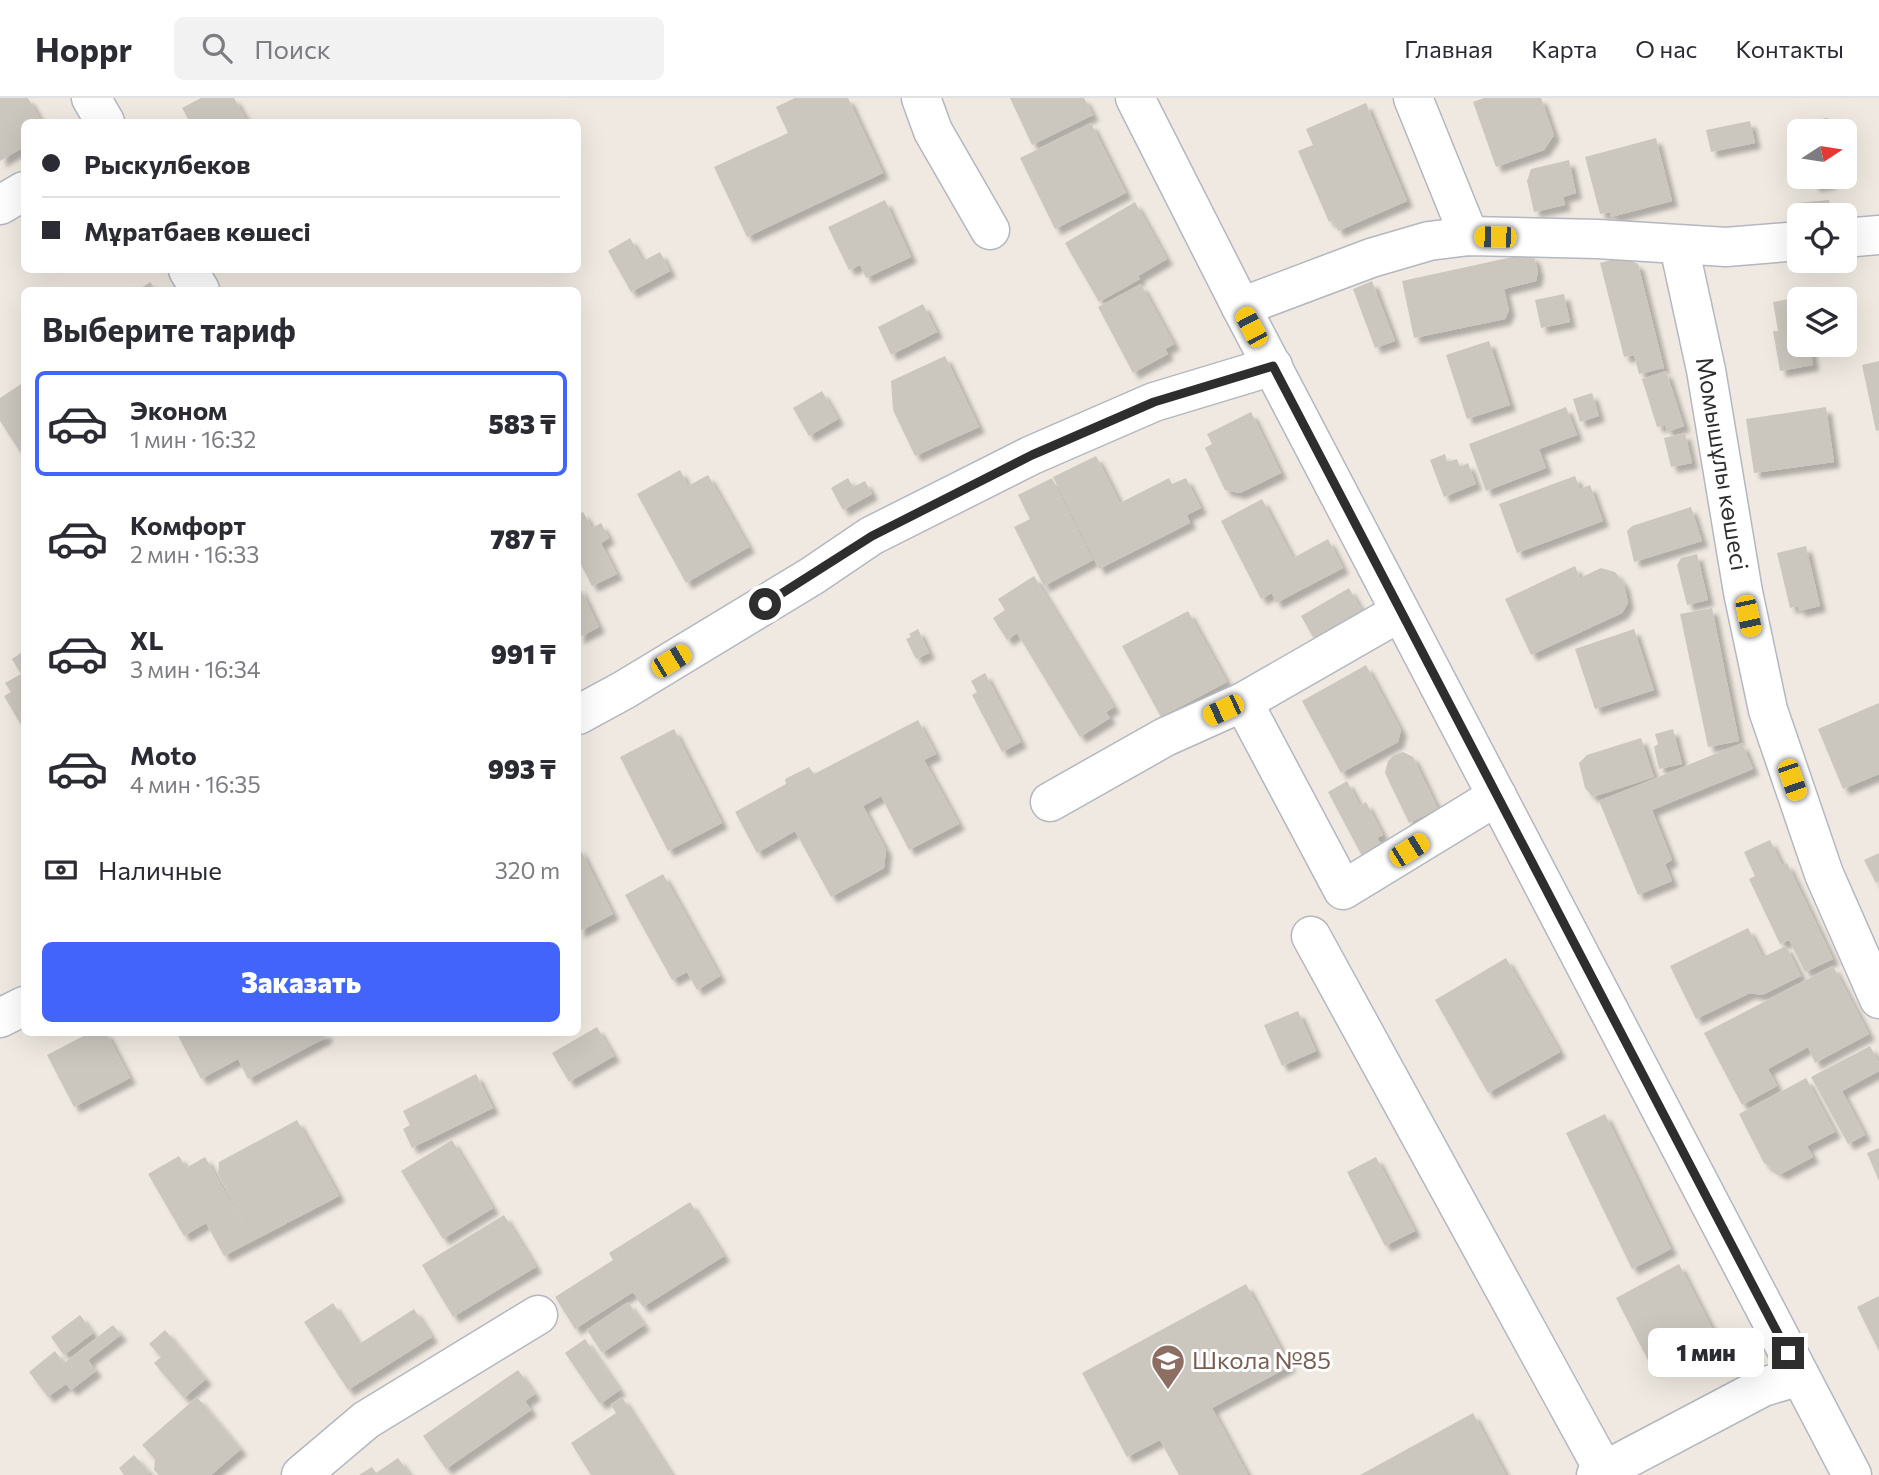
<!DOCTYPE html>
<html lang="ru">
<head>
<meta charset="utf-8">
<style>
	body { margin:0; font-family:Commissioner,sans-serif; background:#f2f2f3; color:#2b2b33; height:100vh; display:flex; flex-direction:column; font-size:26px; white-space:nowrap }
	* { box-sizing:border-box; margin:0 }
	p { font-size:23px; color:#7c7c81 }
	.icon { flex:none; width:38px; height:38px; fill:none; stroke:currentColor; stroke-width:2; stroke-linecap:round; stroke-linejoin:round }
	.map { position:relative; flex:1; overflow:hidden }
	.details { position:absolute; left:21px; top:189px; width:560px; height:749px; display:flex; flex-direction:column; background:#fff; border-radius:10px; box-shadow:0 7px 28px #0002 }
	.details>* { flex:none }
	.hud { position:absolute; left:21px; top:21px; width:560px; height:154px; border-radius:10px; box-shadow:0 7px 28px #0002; display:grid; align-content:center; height:154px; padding:0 21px; background:#fff }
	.needle { width:46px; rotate:78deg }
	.tools { position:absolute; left:1787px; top:21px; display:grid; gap:14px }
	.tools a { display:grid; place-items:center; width:70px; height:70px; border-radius:10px; background:#fff; box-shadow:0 7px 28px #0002; font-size:35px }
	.end { position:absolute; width:32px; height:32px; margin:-16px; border:9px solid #2e2e2e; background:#fff; box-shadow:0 0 0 4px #fff }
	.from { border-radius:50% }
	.bubble { position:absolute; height:49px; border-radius:10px; background:#fff; box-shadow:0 7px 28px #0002; font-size:23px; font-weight:800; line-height:49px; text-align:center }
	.car { position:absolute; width:21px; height:42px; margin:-21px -10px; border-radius:9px; box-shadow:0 0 5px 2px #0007; background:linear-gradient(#f5c518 24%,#345 0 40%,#f5c518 0 76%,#345 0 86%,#f5c518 0) }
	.hud b { display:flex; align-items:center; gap:24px; height:66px; font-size:26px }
	.hud b+b { border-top:2px solid #e1e1e2 }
	.hud i { width:18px; height:18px; background:#2b2b33 }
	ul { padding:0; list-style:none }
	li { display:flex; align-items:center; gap:21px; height:105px; margin:0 14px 10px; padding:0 7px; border:4px solid transparent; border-radius:10px }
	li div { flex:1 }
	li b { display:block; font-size:26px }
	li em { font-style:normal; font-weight:800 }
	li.on { border-color:#4264fb }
	li>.icon { width:63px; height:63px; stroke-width:1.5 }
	h2 { padding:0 21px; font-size:32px; line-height:84px }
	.pay { display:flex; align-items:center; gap:18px; height:77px; padding:0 21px; font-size:26px }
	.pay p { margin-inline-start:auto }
	.button { display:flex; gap:14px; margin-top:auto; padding:14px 21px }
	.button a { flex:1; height:80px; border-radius:10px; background:#4264fb; color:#fff; font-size:28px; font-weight:800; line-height:80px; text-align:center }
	header { display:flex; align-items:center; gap:42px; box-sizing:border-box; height:98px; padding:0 35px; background:#fff; border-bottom:2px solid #e1e1e2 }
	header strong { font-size:33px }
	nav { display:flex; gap:38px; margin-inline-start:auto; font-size:24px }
	.search { width:490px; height:63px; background:#f2f2f3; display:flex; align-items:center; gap:18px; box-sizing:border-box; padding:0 24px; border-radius:10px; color:#7c7c81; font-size:26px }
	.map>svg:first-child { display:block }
</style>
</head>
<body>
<header>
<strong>Hoppr</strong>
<div class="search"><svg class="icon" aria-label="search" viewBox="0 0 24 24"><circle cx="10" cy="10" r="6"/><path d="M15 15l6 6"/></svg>Поиск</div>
<nav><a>Главная</a><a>Карта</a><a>О нас</a><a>Контакты</a></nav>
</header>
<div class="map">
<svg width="1879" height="1377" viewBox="0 0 1879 1377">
	<defs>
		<filter id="shadow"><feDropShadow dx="6" dy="6" stdDeviation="2" flood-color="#0004"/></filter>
	</defs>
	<rect width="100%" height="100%" fill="#efe9e1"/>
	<g fill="#cbc7bf" filter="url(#shadow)">
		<path d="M0,0h28l14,24h-18v25l-24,14z"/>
		<path d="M201,0h33l14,24h-58l-8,-14z"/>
		<path d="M795,0h53l35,75 -136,64 -33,-70 74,-34 -12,-26z"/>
		<path d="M1010,0h74l9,17 -61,30z"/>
		<path d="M1484,0h57l13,37 -10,15 -48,17 -23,-65z"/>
		<path d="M1366,5l41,98 -69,30 -5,-11 -4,2 -31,-71 15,-6 -7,-16z"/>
		<path d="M1827,20l10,4 1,9h-39l-1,39 -9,-44z"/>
		<path d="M1750,23l5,22 -44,9 -5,-22z"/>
		<path d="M1091,25l35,70 -71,36 -35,-71z"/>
		<path d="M1656,40l16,63 -61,16 -1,-5 -10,2 -15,-57z"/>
		<path d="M1569,62l7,33 -13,4 2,8 -31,7 -7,-31 4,-12z"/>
		<path d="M1812,79h17l1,6 -16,3z"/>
		<path d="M885,102l26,57 -45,21 -6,-13 -11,5 -21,-43z"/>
		<path d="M1829,102l2,15h-33l-1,-12z"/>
		<path d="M1135,104l32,57 -29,17 2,3 -41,23 -34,-59z"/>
		<path d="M630,140l13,23 17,-9 10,19 -39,21 -23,-41z"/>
		<path d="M1526,156l8,3 4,14 -2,10 -32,8 5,21 -4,9 -91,19 -12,-57z"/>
		<path d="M1622,159l16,7 26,104 -25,6 -5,-19 -10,2 -24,-94z"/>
		<path d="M1372,183l23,60 -20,7 -22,-59z"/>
		<path d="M150,184l6,8h-18z"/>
		<path d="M1141,186l33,60 -9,5 3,5 -35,19 -35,-66z"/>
		<path d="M1564,196l6,28 -29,6 -6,-28z"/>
		<path d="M1799,199v48h11l3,20 -33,6 -7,-40h5l-5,-29z"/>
		<path d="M923,206l14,28 -46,23 -13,-28z"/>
		<path d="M1489,243l21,64 -43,14 -21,-64z"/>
		<path d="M945,258l34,71 -64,29 -22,-46 -2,-29z"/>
		<path d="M1879,263v69l-3,1 -14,-66z"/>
		<path d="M1666,273l18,55 -17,6 -2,-7 -8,2 -15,-48z"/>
		<path d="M24,284v76l-24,-37v-23z"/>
		<path d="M822,293l16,28 -29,17 -16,-28z"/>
		<path d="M1592,295l7,23 -19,6 -7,-23z"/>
		<path d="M1566,309l11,28 -38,14 7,19 -60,23 -17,-47z"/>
		<path d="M1826,309l8,55 -80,11 -8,-54z"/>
		<path d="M1251,314l30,61 -41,20 -15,-3 -20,-42 7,-4 -5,-10z"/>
		<path d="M1685,335l7,30 -21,4 -7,-29z"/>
		<path d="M1445,356l2,8 10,-3 3,8 8,-4 8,21 -32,13 -14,-37z"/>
		<path d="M1096,358l24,47 49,-25 3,6 14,-6 15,30 -14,7 3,8 -91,46 -46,-92z"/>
		<path d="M680,372l8,16 20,-11 41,72 -63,36 -49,-89z"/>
		<path d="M1575,378l5,13 10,-4 13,36 -86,32 -18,-49z"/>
		<path d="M848,380l5,9 12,-6 7,13 -29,16 -12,-22z"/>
		<path d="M1052,380l41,82 -49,26 -30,-59 16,-8 -12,-24z"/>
		<path d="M1262,401l31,59 35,-19 15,29 -67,35 -4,-10 -11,6 -40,-78z"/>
		<path d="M1691,409l11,34 -68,21 -7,-31 5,-5z"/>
		<path d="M583,414l9,16 9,-5 8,15 -8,5 16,31 -25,12 -14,-27v-44z"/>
		<path d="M1806,448l14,60 -21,5 -1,-5 -8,2 -13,-55z"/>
		<path d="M1697,456l11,46 -21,5 -10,-40 4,-7z"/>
		<path d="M1575,468l5,12 21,-10 14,4 9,12 4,19 -6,10 -91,42 -26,-56z"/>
		<path d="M1034,478l80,131 -8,5 4,6 -30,19 -63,-104 -10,7 -14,-22 12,-8 -7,-11z"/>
		<path d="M578,486l21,43 -21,11z"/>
		<path d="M1349,490l17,30 -48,28 -17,-30z"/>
		<path d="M1712,510l27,133 -31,6 -28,-133z"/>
		<path d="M1188,513l39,71 -66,35 -39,-71z"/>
		<path d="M918,531l11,24 -13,6 -10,-20 5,-2 -2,-3z"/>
		<path d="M1634,531l20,61 -59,19 -20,-60z"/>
		<path d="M24,553v79l-20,-34 7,-4 -6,-9 16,-9 -9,-15z"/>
		<path d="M1366,567l35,65 -3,12 -57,31 -39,-72z"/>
		<path d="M985,575l36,69 -19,10 -30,-57 5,-3 -6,-11z"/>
		<path d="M1879,605v71l-36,15 -25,-60z"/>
		<path d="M918,622l18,34 -12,6 35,64 -50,26 -28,-54 -18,10 23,44 -2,18 -53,29 -36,-66 -38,22 -22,-41 51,-28 -1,-5 24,-12 5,7z"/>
		<path d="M674,631l48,94 -54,28 -48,-94z"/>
		<path d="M1673,631l9,35 -23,5 -5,-22 4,-3 -3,-10z"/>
		<path d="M1641,640l13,39 -61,20 -8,-9 -6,-25 8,-8z"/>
		<path d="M1742,645l11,26 -101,41 20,50 -7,4 7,17 -34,14 -39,-94z"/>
		<path d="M1403,654l10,5 25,52 -29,14 -24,-50 3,-12 6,-6z"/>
		<path d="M1347,683l13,25 6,-4 17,33 -6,3 5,8 -20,10 -34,-64z"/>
		<path d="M1770,742l12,25 5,-2 46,96 -28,13 -16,-32 -9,4 -31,-65 6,-3 -11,-24z"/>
		<path d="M578,747l35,69 -35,18z"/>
		<path d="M1879,755v28l-3,2 -12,-23z"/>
		<path d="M663,776l57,102 -23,14 -10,-18 -15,8 -47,-85z"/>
		<path d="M1748,830l15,29 23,-11 15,30 -39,19 -12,-2 -54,26 -26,-53z"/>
		<path d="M1506,860l54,94 -72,41 -53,-93z"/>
		<path d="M1833,868l36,68 -54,29 -7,-16 -40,22 9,17 -35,19 -38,-72z"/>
		<path d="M1298,913l18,40 -34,15 -18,-41z"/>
		<path d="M597,929l17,29 -45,26 -17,-29z"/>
		<path d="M91,934h15l24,46 -56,29 -27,-52z"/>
		<path d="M176,934h151l-2,6 -77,41 -10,-20 -37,20z"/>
		<path d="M1870,948l9,17v8l-37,20 23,44 -17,9 -37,-67z"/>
		<path d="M476,976l17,34 -81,40 -9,-19 7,-4 -7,-14z"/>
		<path d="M1806,980l29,54 -28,14 6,11 -32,17 -17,-11 -25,-49z"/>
		<path d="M1605,1016l66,135 -39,20 -66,-136z"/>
		<path d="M297,1022l42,76 -115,60 -18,-33 -22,13 -36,-62 31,-18 7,12 19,-11 42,73 -29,-56 1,-12z"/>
		<path d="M452,1042l41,68 -50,31 -42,-68z"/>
		<path d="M1879,1050v33l-12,-28z"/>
		<path d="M1376,1059l39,74 -30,15 -38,-74z"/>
		<path d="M690,1104l34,54 -81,51 -10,-15 -58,37 -20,-32 58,-37 -4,-7z"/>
		<path d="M504,1117l32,52 -83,50 -31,-52z"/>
		<path d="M1679,1166l37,72 -63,34 -37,-72z"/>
		<path d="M1246,1186l44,82 -78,42 36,67h-69l-19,-35 -33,17 -45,-84z"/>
		<path d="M1879,1198v55l-22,-44z"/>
		<path d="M628,1204l16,23 -42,28 -15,-23z"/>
		<path d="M333,1205l26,41 55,-35 18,28 -84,53 -44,-68z"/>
		<path d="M80,1217l13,18 -29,22 -13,-18z"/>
		<path d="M113,1227l8,10 -33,25 8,11 -25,19 -5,-6 -18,13 -19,-25 26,-21 9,12z"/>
		<path d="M165,1232l41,49 -22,19 -30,-35 7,-6 -12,-13z"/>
		<path d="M585,1241l35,51 -20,14 -35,-51z"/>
		<path d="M518,1272l17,24 -10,7 6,9 -85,59 -23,-33z"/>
		<path d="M197,1299l44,52 -30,26h-52l-5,-5 1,-11 -13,-14z"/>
		<path d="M622,1299l50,78h-81l-20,-32 45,-30 -5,-8z"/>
		<path d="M1473,1315l33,62h-146z"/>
		<path d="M134,1357l16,18 -3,2h-23l-5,-7z"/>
		<path d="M398,1360l12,17h-51l13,-8 4,6z"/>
	</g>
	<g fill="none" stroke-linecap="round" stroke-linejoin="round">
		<g stroke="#b4b7c1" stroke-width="41">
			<g id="minor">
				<path d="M91,0l14,24"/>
				<path d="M921,0l12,33 57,99"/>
				<path d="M1135,0l106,209 611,1168"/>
				<path d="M1413,0l56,138"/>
				<path d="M0,107l24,-14"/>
				<path d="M1844,140l35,-3"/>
				<path id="s1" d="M1679,148l27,124 37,222 25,118 56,164 55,125"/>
				<path d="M188,172l12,20"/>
				<path d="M1241,209l130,-49 58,-17 40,-5 129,3 128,8 73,-6"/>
				<path d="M1243,604l100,188 154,-94"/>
				<path d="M578,617l46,-25 188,-114 59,-40 161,-81 122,-53 119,-36"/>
				<path d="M1050,704l115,-65 78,-35 157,-90"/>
				<path d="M1311,838l293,535"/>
				<path d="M0,920l24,-12"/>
				<path d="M301,1377l65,-55 172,-105"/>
				<path d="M1596,1377l167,-88 37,-11"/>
			</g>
		</g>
		<use href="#minor" stroke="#fff" stroke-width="38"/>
	</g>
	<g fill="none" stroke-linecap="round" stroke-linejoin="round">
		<path stroke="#2e2e2e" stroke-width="9" d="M765,506l107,-68 160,-81 122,-53 119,-36 515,987"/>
	</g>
	<defs>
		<g id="school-pin" transform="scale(1.75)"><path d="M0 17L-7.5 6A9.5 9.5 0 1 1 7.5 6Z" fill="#8d6e63" stroke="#fff"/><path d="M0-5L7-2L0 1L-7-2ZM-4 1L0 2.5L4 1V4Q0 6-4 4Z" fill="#fff"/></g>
	</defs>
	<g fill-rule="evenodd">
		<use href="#school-pin" x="1168" y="1263"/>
	</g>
	<g text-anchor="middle" stroke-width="6" stroke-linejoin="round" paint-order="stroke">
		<g font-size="24" fill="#2e2e2e" stroke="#fff">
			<text dy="8" stroke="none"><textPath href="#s1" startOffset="222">Момышұлы көшесі</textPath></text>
		</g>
		<g font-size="24" fill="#785e54" stroke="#fff" text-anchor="start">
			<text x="1192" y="1271">Школа №85</text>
		</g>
	</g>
</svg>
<div class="tools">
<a><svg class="needle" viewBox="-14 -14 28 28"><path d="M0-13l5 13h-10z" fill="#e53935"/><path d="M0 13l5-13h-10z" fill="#7c7c81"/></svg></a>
<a><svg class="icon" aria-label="locate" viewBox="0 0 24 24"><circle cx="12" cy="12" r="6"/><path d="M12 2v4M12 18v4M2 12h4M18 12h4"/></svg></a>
<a><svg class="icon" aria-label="layers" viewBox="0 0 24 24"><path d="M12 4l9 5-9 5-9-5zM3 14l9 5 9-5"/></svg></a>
</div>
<i class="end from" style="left:765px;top:506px"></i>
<i class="end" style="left:1788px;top:1255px"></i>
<div class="bubble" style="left:1648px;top:1230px;width:116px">1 мин</div>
<i class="car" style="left:1495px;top:139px;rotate:271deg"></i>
<i class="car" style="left:1251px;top:229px;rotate:332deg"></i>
<i class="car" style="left:1748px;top:518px;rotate:168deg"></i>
<i class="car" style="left:671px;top:563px;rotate:59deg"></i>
<i class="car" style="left:1223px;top:612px;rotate:245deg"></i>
<i class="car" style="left:1792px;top:682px;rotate:161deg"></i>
<i class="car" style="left:1409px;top:752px;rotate:58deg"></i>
<div class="hud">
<b><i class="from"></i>Рыскулбеков</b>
<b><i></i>Мұратбаев көшесі</b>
</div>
<section class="details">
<h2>Выберите тариф</h2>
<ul>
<li class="on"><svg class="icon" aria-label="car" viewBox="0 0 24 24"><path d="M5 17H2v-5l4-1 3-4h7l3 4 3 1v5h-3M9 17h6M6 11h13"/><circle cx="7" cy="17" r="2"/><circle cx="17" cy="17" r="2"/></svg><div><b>Эконом</b><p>1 мин · 16:32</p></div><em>583 ₸</em></li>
<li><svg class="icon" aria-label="car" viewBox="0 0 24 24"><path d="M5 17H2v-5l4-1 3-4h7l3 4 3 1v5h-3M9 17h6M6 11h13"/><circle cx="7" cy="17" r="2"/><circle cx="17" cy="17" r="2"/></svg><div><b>Комфорт</b><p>2 мин · 16:33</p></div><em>787 ₸</em></li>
<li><svg class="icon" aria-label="car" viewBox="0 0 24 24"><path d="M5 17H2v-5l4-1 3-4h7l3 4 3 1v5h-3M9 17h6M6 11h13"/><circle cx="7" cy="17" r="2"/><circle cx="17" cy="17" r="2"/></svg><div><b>XL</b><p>3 мин · 16:34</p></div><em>991 ₸</em></li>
<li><svg class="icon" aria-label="car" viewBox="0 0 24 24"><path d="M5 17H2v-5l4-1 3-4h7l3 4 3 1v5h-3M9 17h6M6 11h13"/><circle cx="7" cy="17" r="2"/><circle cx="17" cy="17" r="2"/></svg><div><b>Moto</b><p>4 мин · 16:35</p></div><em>993 ₸</em></li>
</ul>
<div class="pay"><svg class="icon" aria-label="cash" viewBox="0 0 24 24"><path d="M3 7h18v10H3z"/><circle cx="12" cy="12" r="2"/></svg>Наличные<p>320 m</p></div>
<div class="button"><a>Заказать</a></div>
</section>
</div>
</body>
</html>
